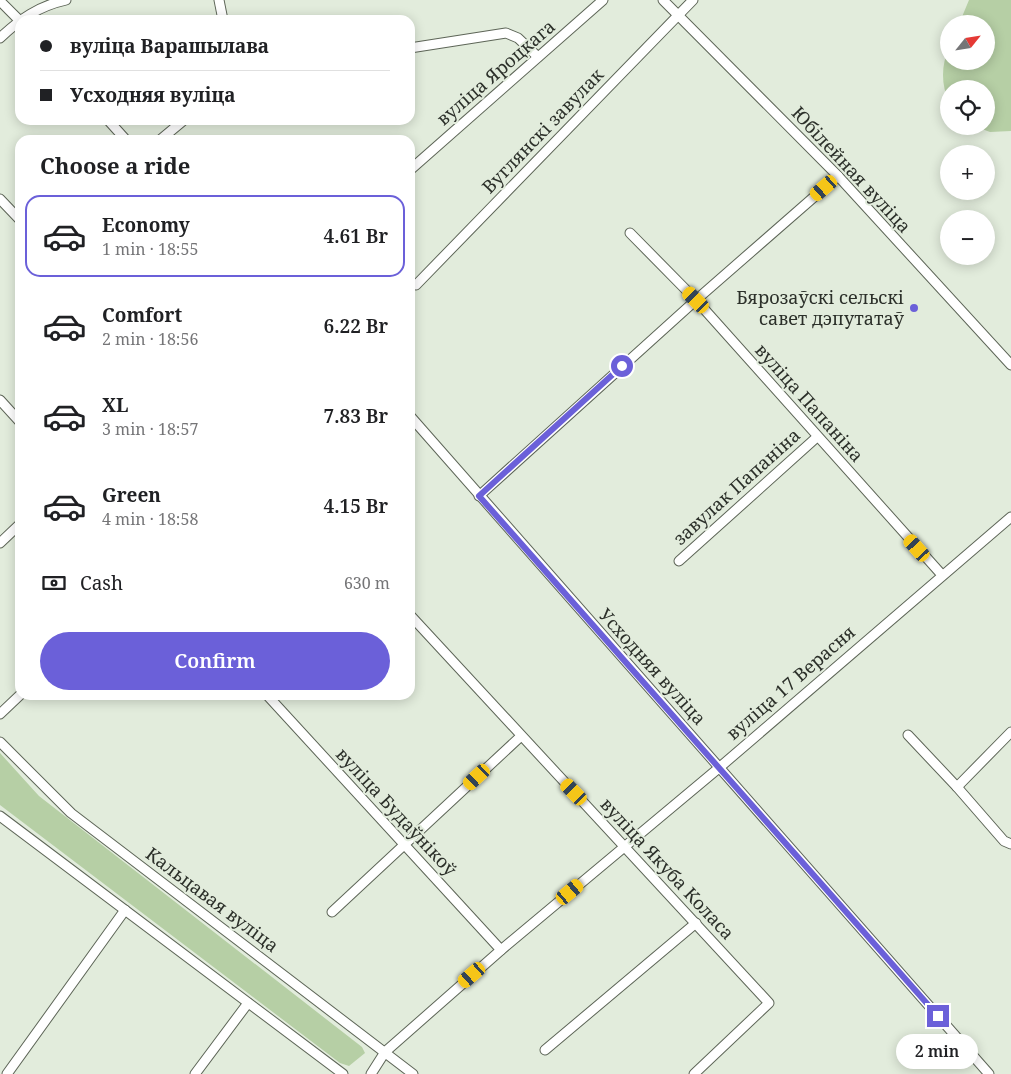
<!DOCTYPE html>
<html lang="en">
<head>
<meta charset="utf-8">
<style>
	body { margin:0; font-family:"Noto Serif",serif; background:#f6f6f6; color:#202124; height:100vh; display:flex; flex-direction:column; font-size:19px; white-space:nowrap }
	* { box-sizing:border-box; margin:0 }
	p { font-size:16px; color:#757577 }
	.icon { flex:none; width:28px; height:28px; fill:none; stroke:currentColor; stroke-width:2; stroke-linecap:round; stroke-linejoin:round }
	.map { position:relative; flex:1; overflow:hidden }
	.panel { position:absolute; left:15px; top:135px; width:400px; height:565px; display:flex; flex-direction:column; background:#fff; border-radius:15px; box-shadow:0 2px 12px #0003 }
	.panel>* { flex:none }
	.hud { position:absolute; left:15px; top:15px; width:400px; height:110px; border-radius:15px; box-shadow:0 2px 12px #0003; display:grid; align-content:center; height:110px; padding:0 25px; background:#fff }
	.needle { width:32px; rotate:60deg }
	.tools { position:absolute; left:940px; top:15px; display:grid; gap:10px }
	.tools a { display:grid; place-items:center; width:55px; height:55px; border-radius:50%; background:#fff; box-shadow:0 2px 12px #0003; font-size:25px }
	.end { position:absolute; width:22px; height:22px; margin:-11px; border:6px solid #6b60d9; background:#fff; box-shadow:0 0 0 2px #fff }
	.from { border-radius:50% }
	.bubble { position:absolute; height:35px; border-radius:18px; background:#fff; box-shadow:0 2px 12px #0003; font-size:16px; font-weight:600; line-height:35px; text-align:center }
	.car { position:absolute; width:15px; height:30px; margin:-15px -8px; border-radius:6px; box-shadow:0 0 4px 1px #0007; background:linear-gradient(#f5c518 24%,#345 0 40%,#f5c518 0 76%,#345 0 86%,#f5c518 0) }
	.hud b { display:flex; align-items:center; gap:18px; height:48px; font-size:19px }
	.hud b+b { border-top:1px solid #e0e0e0 }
	.hud i { width:12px; height:12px; background:#202124 }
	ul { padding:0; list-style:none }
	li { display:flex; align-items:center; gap:15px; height:82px; margin:0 10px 8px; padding:0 15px; border:2px solid transparent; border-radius:15px }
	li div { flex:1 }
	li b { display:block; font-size:19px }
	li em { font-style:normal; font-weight:600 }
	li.current { border-color:#6b60d9 }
	li>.icon { width:45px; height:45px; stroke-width:1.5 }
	h2 { padding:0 25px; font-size:22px; line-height:60px }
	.pay { display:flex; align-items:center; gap:12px; height:55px; padding:0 25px; font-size:19px }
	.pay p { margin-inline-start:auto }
	.action { display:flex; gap:10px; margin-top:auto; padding:10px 25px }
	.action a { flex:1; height:58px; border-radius:30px; background:#6b60d9; color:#fff; font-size:20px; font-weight:600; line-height:58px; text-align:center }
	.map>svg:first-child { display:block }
</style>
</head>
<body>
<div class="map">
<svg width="1011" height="1074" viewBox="0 0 1011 1074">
	<rect width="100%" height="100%" fill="#e2ecdc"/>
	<g fill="#b6cfa5">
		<path d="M969,0h42v131l-21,1 -16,-6h12v-37h-37v13c-8,-17 -8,-37 0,-54v13h37v-37h-27z"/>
		<path d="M0,753l39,43 323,251 3,6 -16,13 -9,-3 -340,-258z"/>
	</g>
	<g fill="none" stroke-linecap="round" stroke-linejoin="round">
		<g stroke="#5d6557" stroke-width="11">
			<g id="minor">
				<path d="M219,0l4,20"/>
				<path d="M663,0l175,176 173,189"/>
				<path d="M0,1l20,20"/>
				<path d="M0,38c20,-19 39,-32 66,-38"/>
				<path d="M410,48l96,-15 12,5 20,19"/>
				<path d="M108,120l18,20"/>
				<path d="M160,140l24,-20"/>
				<path d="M410,170l193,-170"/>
				<path d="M0,199l20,21"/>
				<path d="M630,233l66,67 246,275"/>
				<path d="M416,285l277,-285"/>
				<path d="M0,400l20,22"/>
				<path d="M410,416l579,658"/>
				<path d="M479,496l217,-196 142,-124"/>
				<path d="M0,543l20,-19"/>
				<path d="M679,561l138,-124"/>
				<path d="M410,615l359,388 -75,71"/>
				<path d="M267,695l234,255"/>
				<path d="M0,714l20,-19"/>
				<path d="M908,735l49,52 54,-55"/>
				<path d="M0,742l71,71 342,261"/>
				<path d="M957,787l47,54 7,3"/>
				<path d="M0,816l343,258"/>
				<path d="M332,912l188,-175"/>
				<path d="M545,1050l151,-127"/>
				<path d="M7,1074l118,-164"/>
				<path d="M195,1074l53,-71"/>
				<path d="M371,1074l14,-22 116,-102 219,-183 291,-250"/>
			</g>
		</g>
		<use href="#minor" stroke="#fff" stroke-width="9"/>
	</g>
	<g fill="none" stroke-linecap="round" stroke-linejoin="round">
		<path stroke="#6b60d9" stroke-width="6" d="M622,366l-143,130 459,520"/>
	</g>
	<circle fill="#6b60d9" stroke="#e2ecdc" stroke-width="2" cx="914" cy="308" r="5"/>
	<g text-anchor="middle" stroke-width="4" stroke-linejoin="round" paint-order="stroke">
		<g font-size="18" fill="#2c302a" stroke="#e2ecdc">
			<text transform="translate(496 73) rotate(-41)" y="6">вуліца Яроцкага</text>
			<text transform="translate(543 131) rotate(-46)" y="6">Вуглянскі завулак</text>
			<text transform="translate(851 170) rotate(47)" y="6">Юбілейная вуліца</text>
			<text transform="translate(809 403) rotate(48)" y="6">вуліца Папаніна</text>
			<text transform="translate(737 487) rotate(-42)" y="6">завулак Папаніна</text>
			<text transform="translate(652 667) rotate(48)" y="6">Усходняя вуліца</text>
			<text transform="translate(791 683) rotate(-41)" y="6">вуліца 17 Верасня</text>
			<text transform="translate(396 812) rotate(47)" y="6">вуліца Будаўнікоў</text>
			<text transform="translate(667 869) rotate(47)" y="6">вуліца Якуба Коласа</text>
			<text transform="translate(212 900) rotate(37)" y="6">Кальцавая вуліца</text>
		</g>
		<g font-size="18" fill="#2c302a" stroke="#e2ecdc" text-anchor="end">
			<text x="904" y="304">Бярозаўскі сельскі<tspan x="904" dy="21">савет дэпутатаў</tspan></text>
		</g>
	</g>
</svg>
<div class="tools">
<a><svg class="needle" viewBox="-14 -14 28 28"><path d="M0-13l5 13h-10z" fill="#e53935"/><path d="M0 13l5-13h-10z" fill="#757577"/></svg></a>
<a><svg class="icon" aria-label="locate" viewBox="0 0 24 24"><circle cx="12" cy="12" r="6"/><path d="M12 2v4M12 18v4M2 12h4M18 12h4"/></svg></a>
<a>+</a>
<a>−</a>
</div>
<i class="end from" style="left:622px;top:366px"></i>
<i class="end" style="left:938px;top:1016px"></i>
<div class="bubble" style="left:896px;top:1034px;width:82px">2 min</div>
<i class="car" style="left:824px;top:188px;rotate:229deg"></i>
<i class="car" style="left:696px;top:300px;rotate:315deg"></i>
<i class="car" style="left:917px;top:548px;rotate:318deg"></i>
<i class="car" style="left:477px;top:777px;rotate:227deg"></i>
<i class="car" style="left:574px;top:792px;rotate:316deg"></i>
<i class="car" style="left:570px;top:892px;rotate:50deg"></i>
<i class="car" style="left:472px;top:975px;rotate:229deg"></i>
<div class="hud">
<b><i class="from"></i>вуліца Варашылава</b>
<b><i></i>Усходняя вуліца</b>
</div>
<section class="panel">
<h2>Choose a ride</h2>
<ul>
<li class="current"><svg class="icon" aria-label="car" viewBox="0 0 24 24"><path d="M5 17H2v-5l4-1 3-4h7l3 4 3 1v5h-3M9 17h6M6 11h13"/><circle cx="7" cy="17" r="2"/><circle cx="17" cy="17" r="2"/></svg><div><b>Economy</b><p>1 min · 18:55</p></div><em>4.61 Br</em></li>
<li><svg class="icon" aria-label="car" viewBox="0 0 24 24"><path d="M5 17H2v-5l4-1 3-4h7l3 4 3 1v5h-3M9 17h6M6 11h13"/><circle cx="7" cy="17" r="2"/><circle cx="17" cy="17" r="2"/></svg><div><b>Comfort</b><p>2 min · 18:56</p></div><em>6.22 Br</em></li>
<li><svg class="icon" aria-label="car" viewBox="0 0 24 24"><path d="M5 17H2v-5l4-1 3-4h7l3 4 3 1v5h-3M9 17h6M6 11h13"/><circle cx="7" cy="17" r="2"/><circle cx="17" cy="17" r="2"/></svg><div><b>XL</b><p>3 min · 18:57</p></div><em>7.83 Br</em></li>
<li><svg class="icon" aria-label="car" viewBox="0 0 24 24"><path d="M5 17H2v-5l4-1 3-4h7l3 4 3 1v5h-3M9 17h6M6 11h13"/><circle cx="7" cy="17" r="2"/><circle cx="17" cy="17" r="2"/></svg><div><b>Green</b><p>4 min · 18:58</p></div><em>4.15 Br</em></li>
</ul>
<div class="pay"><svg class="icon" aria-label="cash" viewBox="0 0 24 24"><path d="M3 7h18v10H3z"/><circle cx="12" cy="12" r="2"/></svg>Cash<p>630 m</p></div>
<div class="action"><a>Confirm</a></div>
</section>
</div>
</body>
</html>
